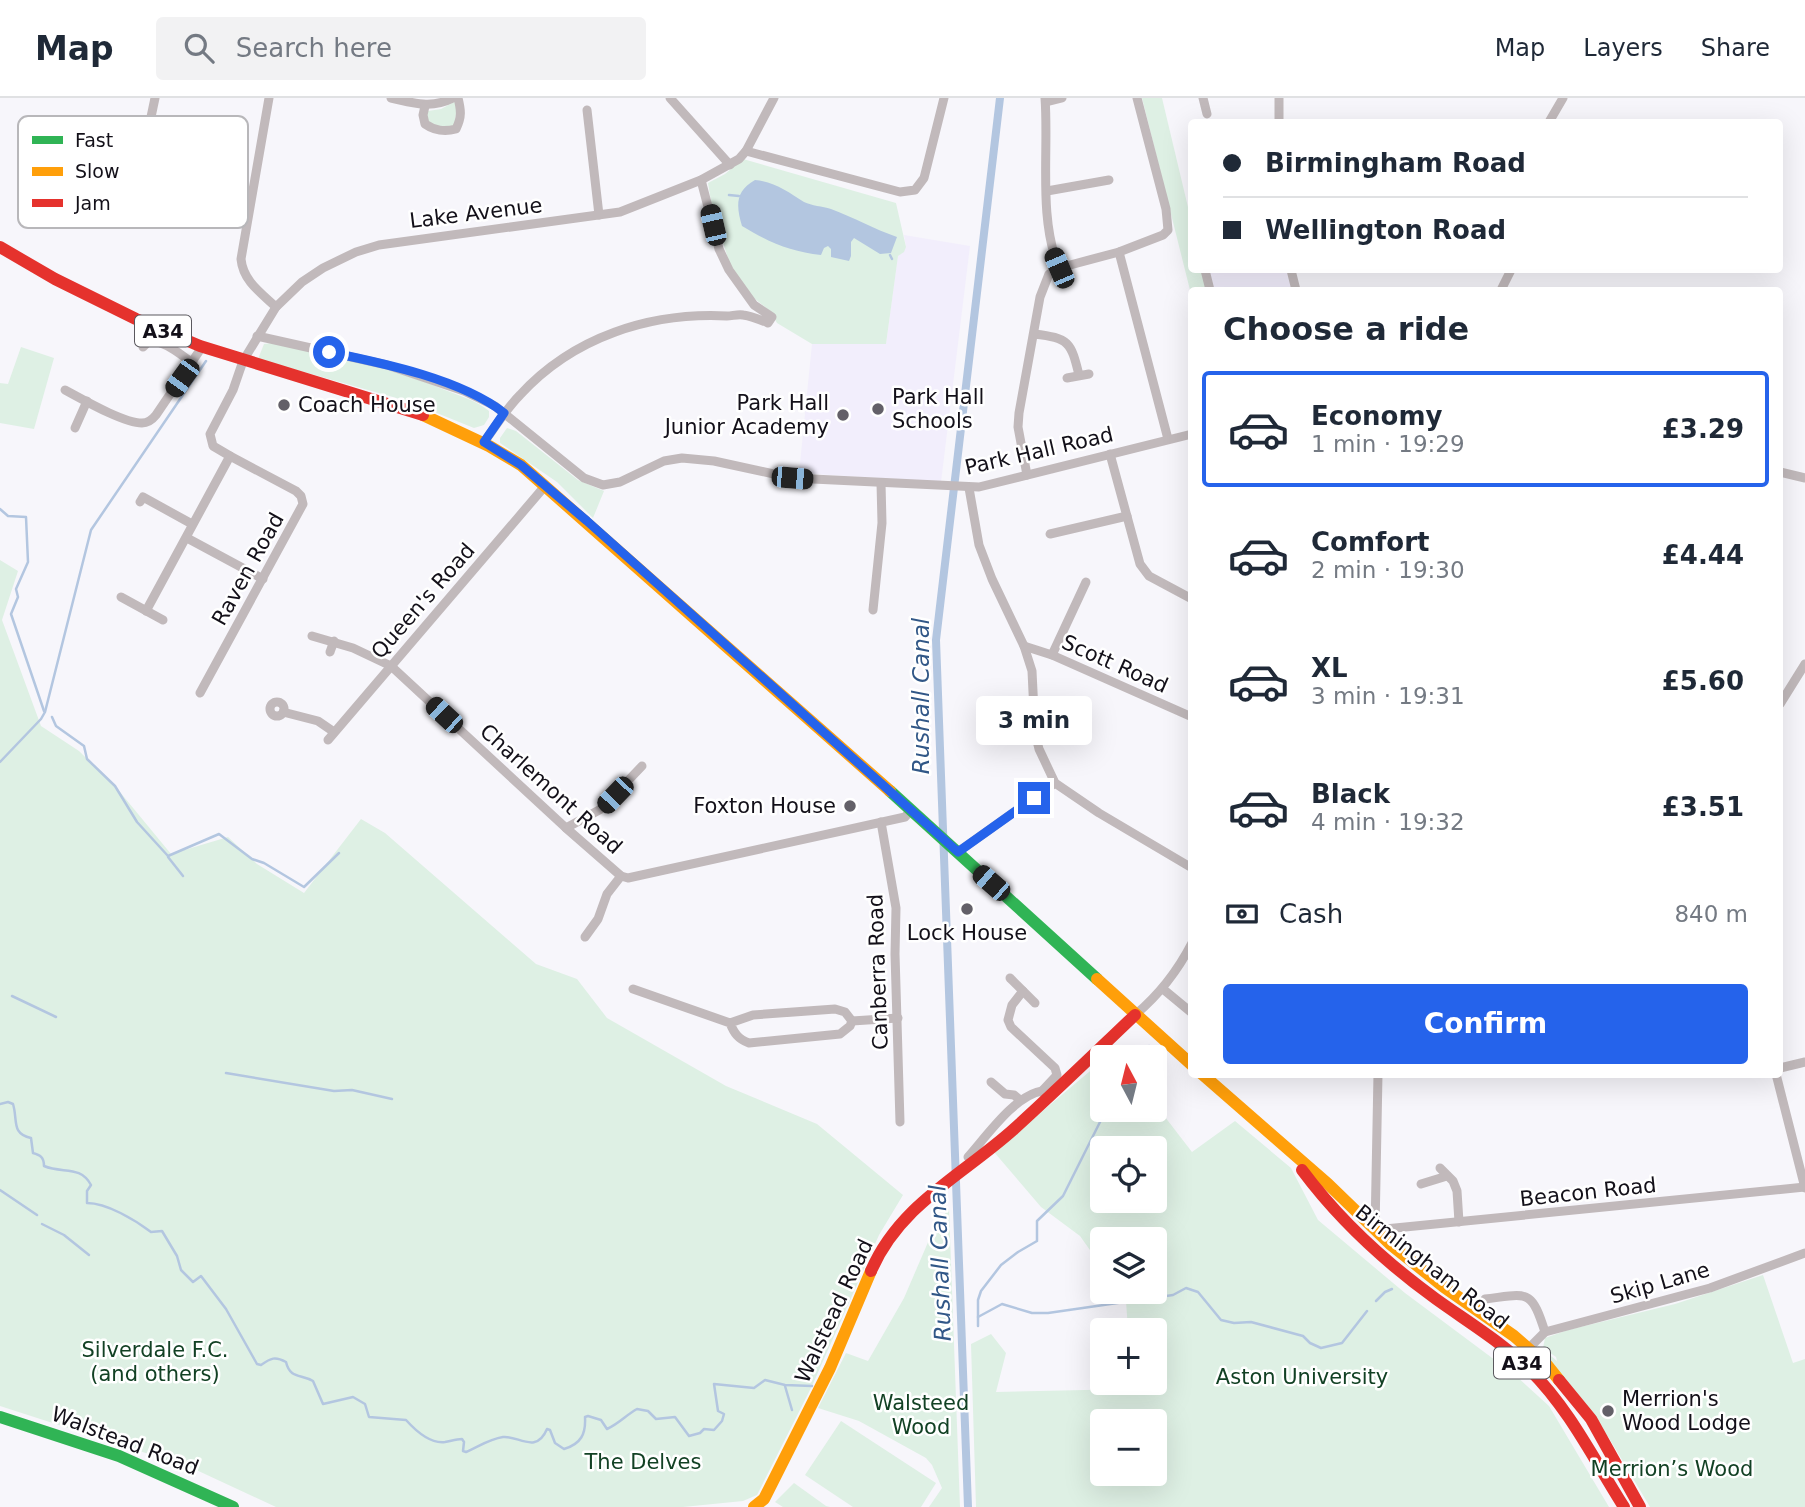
<!DOCTYPE html>
<html lang="en">
<head>
<meta charset="utf-8">
<style>
	body { margin:0; font-family:"DejaVu Sans",sans-serif; background:#f2f2f3; color:#1f2937; height:100vh; display:flex; flex-direction:column; font-size:26px; white-space:nowrap }
	* { box-sizing:border-box; margin:0 }
	p { font-size:23px; color:#747a83 }
	.icon { flex:none; width:38px; height:38px; fill:none; stroke:currentColor; stroke-width:2; stroke-linecap:round; stroke-linejoin:round }
	.map { position:relative; flex:1; overflow:hidden }
	.panel { position:absolute; left:1188px; top:189px; width:595px; height:791px; display:flex; flex-direction:column; background:#fff; border-radius:7px; box-shadow:0 7px 28px #0002 }
	.panel>* { flex:none }
	.banner { position:absolute; left:1188px; top:21px; width:595px; height:154px; border-radius:7px; box-shadow:0 7px 28px #0002; display:grid; align-content:center; height:154px; padding:0 35px; background:#fff }
	.needle { width:46px; rotate:353deg }
	.fabs { position:absolute; left:1090px; top:947px; display:grid; gap:14px }
	.fabs a { display:grid; place-items:center; width:77px; height:77px; border-radius:7px; background:#fff; box-shadow:0 7px 28px #0002; font-size:35px }
	.end { position:absolute; width:32px; height:32px; margin:-16px; border:9px solid #2563eb; background:#fff; box-shadow:0 0 0 4px #fff }
	.from { border-radius:50% }
	.bubble { position:absolute; height:49px; border-radius:7px; background:#fff; box-shadow:0 7px 28px #0002; font-size:23px; font-weight:700; line-height:49px; text-align:center }
	.car { position:absolute; width:21px; height:42px; margin:-21px -10px; border-radius:9px; box-shadow:0 0 5px 2px #0007; background:linear-gradient(#222 24%,#8ab4d8 0 40%,#222 0 76%,#8ab4d8 0 86%,#222 0) }
	.banner b { display:flex; align-items:center; gap:24px; height:66px; font-size:26px }
	.banner b+b { border-top:2px solid #e0e1e3 }
	.banner i { width:18px; height:18px; background:#1f2937 }
	ul { padding:0; list-style:none }
	li { display:flex; align-items:center; gap:21px; height:116px; margin:0 14px 10px; padding:0 21px; border:4px solid transparent; border-radius:7px }
	li div { flex:1 }
	li b { display:block; font-size:26px }
	li em { font-style:normal; font-weight:700 }
	li.on { border-color:#2563eb }
	li>.icon { width:63px; height:63px; stroke-width:1.5 }
	h2 { padding:0 35px; font-size:32px; line-height:84px }
	.pay { display:flex; align-items:center; gap:18px; height:77px; padding:0 35px; font-size:26px }
	.pay p { margin-inline-start:auto }
	.button { display:flex; gap:14px; margin-top:auto; padding:14px 35px }
	.button a { flex:1; height:80px; border-radius:7px; background:#2563eb; color:#fff; font-size:28px; font-weight:700; line-height:80px; text-align:center }
	header { display:flex; align-items:center; gap:42px; box-sizing:border-box; height:98px; padding:0 35px; background:#fff; border-bottom:2px solid #e0e1e3 }
	header strong { font-size:33px }
	nav { display:flex; gap:38px; margin-inline-start:auto; font-size:24px }
	.search { width:490px; height:63px; background:#f2f2f3; display:flex; align-items:center; gap:18px; box-sizing:border-box; padding:0 24px; border-radius:7px; color:#747a83; font-size:26px }
	.map>svg:first-child { display:block }
</style>
</head>
<body>
<header>
<strong>Map</strong>
<div class="search"><svg class="icon" aria-label="search" viewBox="0 0 24 24"><circle cx="10" cy="10" r="6"/><path d="M15 15l6 6"/></svg>Search here</div>
<nav><a>Map</a><a>Layers</a><a>Share</a></nav>
</header>
<div class="map">
<svg width="1805" height="1409" viewBox="0 0 1805 1409">
	<rect width="100%" height="100%" fill="#f7f6fb"/>
	<g fill="#f2eefc">
		<path d="M904,137l66,11 -29,236 -142,-9 13,-129h74l12,-89 8,-8z"/>
		<path d="M1207,172h80l5,20h-79z"/>
	</g>
	<g fill="#def0e4" fill-rule="evenodd">
		<path d="M1142,0h20l30,126v46h11l5,20h-16v8z"/>
		<path d="M454,4l3,1 -2,20 -4,5 -20,-3 -6,-7 3,-7 13,-2z"/>
		<path d="M743,61l153,44 10,44 -2,5 -6,4 -12,88h-74l-35,-21 -7,-12 -21,-17 -18,-26 -19,-61 -4,-24 17,-9z"/>
		<path d="M272,245c58,12 118,24 173,47 16,6 32,11 44,21v6l-5,8 -10,3 -67,-27 -149,-42 6,-15z"/>
		<path d="M21,249l33,11 -20,71 -34,-6v-40l8,1z"/>
		<path d="M507,330l9,3 62,49 26,11 -11,27 -36,-36 -57,-39v-5z"/>
		<path d="M0,462l18,11 -16,49 39,106 38,25 36,35 56,68 57,-17 29,27 47,29 57,-74 24,14 151,131 41,15 30,39 119,68 91,38 86,71 -24,40 -67,151 -55,109 -14,6 -60,6h-407l-84,-39 -192,-62z"/>
		<path d="M1102,963v49h53v-6l37,48 43,-31 56,47 27,52 87,73 110,82 34,31 60,101h-633l-5,-163 20,-10 15,19 -10,39 134,-3v-6l25,-1v-52h-27l-2,-29 -6,-9h35v-53h-53v28l-22,-31 -39,-29 -47,-55zM1102,1050h53v52h-53zM1102,1323h53v53h-53z"/>
		<path d="M949,1110l11,299h-31l13,-19 -10,-23 -6,-7 -67,-37 -41,-13 28,-55 22,8 36,-63 28,-65z"/>
		<path d="M1763,1177l30,88 12,-4v148h-155l-41,-69 -75,-96 23,19 -1,-4 -13,-9 2,-10 23,-8 107,-26z"/>
		<path d="M841,1323l95,62 -15,24h-68l-48,-32z"/>
		<path d="M794,1385l32,23 4,1h-47l-8,-5z"/>
	</g>
	<path fill="#b3c6e0" d="M755,82c20,2 33,12 49,22 8,4 18,4 27,7 22,8 43,20 66,28l-6,16 -11,1 -26,-16 -3,4v14l-2,5 -18,-4v-8l-3,-3 -4,2 -3,7c-30,-3 -53,-13 -79,-29 -6,-20 -7,-35 13,-46z"/>
	<g fill="none" stroke-linecap="round" stroke-linejoin="round">
		<g stroke="#b3c6e0" stroke-width="2.5">
			<path d="M729,97l10,1"/>
			<path d="M890,157l2,4"/>
			<path d="M0,411l8,7 18,1 2,45 -12,27 2,8 -7,17 33,97"/>
			<path d="M52,619l4,9 28,20 3,13 28,27 22,36 31,34 51,-22 33,25 12,4 40,24 35,-34"/>
			<path d="M0,664l41,-43 4,-7 46,-182 115,-169"/>
			<path d="M168,759l15,19"/>
			<path d="M12,898l44,21"/>
			<path d="M1139,959l10,-11"/>
			<path d="M226,975l108,18 18,-1 40,9"/>
			<path d="M0,1006l8,-2 5,2c5,16 -2,30 18,34l2,15c7,2 11,4 11,13 19,8 36,-1 47,19l-4,6v12c20,0 48,17 64,29l11,-1 15,25 4,14 12,12 8,-6 25,33 31,55 4,1c10,-7 14,-9 25,-3 4,17 15,12 27,19l10,23 30,-7 12,7 4,13 37,3c9,10 24,24 39,22 6,-1 11,-3 17,-3l2,3 -1,9 3,1c12,-5 23,-13 37,-15 15,-2 33,18 44,-8l3,1 5,13 9,6c17,-5 22,-15 21,-32l3,-1 13,4 6,9c13,-6 19,-14 30,-20l11,2 8,8 19,-2 14,19 11,-3 4,-4 10,1 8,-9 2,-7 -6,-3 -4,-27 40,4 11,-8 20,5 27,1"/>
			<path d="M0,1092l37,25"/>
			<path d="M42,1126l22,11 25,20"/>
			<path d="M1376,1203l9,-9 7,-3"/>
			<path d="M978,1219l24,-13 30,9h16l125,-18 13,-7 12,4 23,28 13,3 17,-1 52,14 7,7 11,5 21,-5 25,-32"/>
			<path d="M978,1228v-26l3,-9 20,-26 17,-13 19,-11v-20l26,-25 43,-86"/>
			<path d="M946,1230v12"/>
			<path d="M785,1288l7,24"/>
		</g>
		<path stroke="#b3c6e0" stroke-width="8" d="M968,1409l-32,-867 64,-542"/>
		<g stroke="#c1b9bb" stroke-width="9">
			<path d="M269,0l-28,161c2,22 20,34 35,48"/>
			<path d="M391,0c23,5 40,11 62,0"/>
			<path d="M670,0l60,67"/>
			<path d="M1045,0c4,53 -7,120 14,170"/>
			<path d="M1203,0l4,16"/>
			<path d="M1279,0v24"/>
			<path d="M1046,4l16,-4"/>
			<path d="M425,8l-2,9 2,9c10,7 19,8 31,5 6,-12 5,-19 2,-31"/>
			<path d="M587,12l12,105"/>
			<path d="M1549,24l14,-24"/>
			<path d="M746,53l154,41 15,-2 9,-12 20,-80"/>
			<path d="M1047,93l62,-11"/>
			<path d="M110,119l15,4"/>
			<path d="M117,121l30,-83 8,-38"/>
			<path d="M1119,154l49,187"/>
			<path d="M1205,172l5,20"/>
			<path d="M1291,172l5,20"/>
			<path d="M1501,192l10,-20"/>
			<path d="M1034,236c35,4 37,8 45,41"/>
			<path d="M257,238l130,29 77,26 31,15 89,72 19,7 17,-3 44,-21 18,-3 32,3 78,17 187,9 213,-53"/>
			<path d="M143,249l6,-6c17,0 30,13 44,22"/>
			<path d="M1067,280l22,-4"/>
			<path d="M65,292c17,9 58,33 77,33 6,0 10,-3 14,-8l46,-68"/>
			<path d="M75,330l12,-27"/>
			<path d="M484,344c12,-16 22,-33 36,-47 53,-58 130,-83 207,-79 5,0 11,-2 16,-1 8,1 18,5 25,8l4,-6 -18,-12 -25,-35 -10,-21 -18,-69"/>
			<path d="M1110,356l30,110 9,12 43,23"/>
			<path d="M1780,374l25,6"/>
			<path d="M1027,377l-9,-48 1,-14 21,-116 9,-23 10,-6 60,-16 44,-17 5,-5 -2,-21 -29,-111"/>
			<path d="M969,390l10,57 13,34 32,67 8,25 3,62 4,16 16,34 44,30 93,55"/>
			<path d="M140,404l3,-5 49,27"/>
			<path d="M1050,436l77,-18"/>
			<path d="M187,440l76,41"/>
			<path d="M121,499l42,23"/>
			<path d="M873,512l9,-87 -1,-40"/>
			<path d="M146,513l84,-155 -17,-10 -3,-12 23,-44 10,-29 33,-54 26,-25 21,-14 33,-16 23,-7 241,-33 81,-32 38,-21 7,-8 28,-53"/>
			<path d="M312,538l41,12 38,18 175,162 55,48 7,2 277,-61 6,-7"/>
			<path d="M1024,548l28,9 140,62"/>
			<path d="M330,554l4,-11"/>
			<path d="M1052,557l34,-73"/>
			<path d="M200,595l103,-189 -2,-8 -5,-5 -66,-35"/>
			<circle cx="277" cy="611" r="7"/>
			<path d="M1780,606l25,-40"/>
			<path d="M283,614l35,9 16,11"/>
			<path d="M328,642l217,-254"/>
			<path d="M881,724l15,86 -1,46 5,168"/>
			<path d="M566,730l35,-19 41,-43"/>
			<path d="M958,754l97,-69"/>
			<path d="M585,839l13,-18 9,-25 14,-18"/>
			<path d="M1010,880l25,25"/>
			<path d="M633,891l97,34 23,-8 82,-6 10,3 7,9 -2,5 -10,8 -91,9c-11,-4 -15,-10 -19,-20"/>
			<path d="M1163,891l29,24"/>
			<path d="M1023,893l-11,14 -4,15 3,7 44,41 2,7 -15,16"/>
			<path d="M1135,917c25,-21 42,-43 57,-72"/>
			<path d="M852,923l46,-3"/>
			<path d="M1780,970l25,-6"/>
			<path d="M1378,976l-3,156 430,-43"/>
			<path d="M1776,976l29,114"/>
			<path d="M991,984l14,12 9,1 6,5"/>
			<path d="M968,1059c18,-20 47,-62 74,-66l3,4"/>
			<path d="M1440,1070l13,13 4,10 2,31"/>
			<path d="M1421,1086l26,-8"/>
			<path d="M1485,1201c43,-5 46,-11 60,33"/>
			<path d="M1529,1250l16,-16 165,-44 95,-35"/>
		</g>
		<g stroke="#30b455" stroke-width="12">
			<path d="M890,693l207,188"/>
			<path d="M0,1319l119,39 114,51"/>
		</g>
		<g stroke="#ff9f0a" stroke-width="12">
			<path d="M423,317l66,31 32,19 369,326"/>
			<path d="M1097,881l95,86"/>
			<path d="M1202,976l126,110 62,60 54,43 70,49 33,29 12,15"/>
			<path d="M754,1409l10,-8 66,-131 41,-97"/>
		</g>
		<g stroke="#e5322d" stroke-width="12">
			<path d="M0,149l55,32 81,40 64,27 223,69"/>
			<path d="M1302,1072c38,51 83,92 134,129 32,23 67,44 94,71 40,40 64,90 94,137"/>
			<path d="M871,1173c29,-67 92,-96 143,-142 41,-37 81,-76 121,-114"/>
			<path d="M1559,1282l32,39 49,88"/>
		</g>
	</g>
	<g fill="none" stroke-linecap="round" stroke-linejoin="round">
		<path stroke="#2563eb" stroke-width="9" d="M329,254c53,11 132,27 175,61l-20,29 37,23 66,56 371,331 76,-54"/>
	</g>
	<g fill="#636068" stroke="#fff" stroke-width="2.5">
		<circle cx="284" cy="307" r="7"/>
		<circle cx="878" cy="311" r="7"/>
		<circle cx="843" cy="317" r="7"/>
		<circle cx="850" cy="708" r="7"/>
		<circle cx="967" cy="811" r="7"/>
		<circle cx="1608" cy="1313" r="7"/>
	</g>
	<g text-anchor="middle" stroke-width="5" stroke-linejoin="round" paint-order="stroke">
		<g fill="#fff" stroke="#5a585e" stroke-width="2">
			<rect x="135" y="217.5" width="56" height="31" rx="5"/>
			<rect x="1494" y="1249.5" width="56" height="31" rx="5"/>
		</g>
		<g font-size="19" font-weight="bold" fill="#131019">
			<text x="163" y="240">A34</text>
			<text x="1522" y="1272">A34</text>
		</g>
		<g font-size="21" fill="#131019" stroke="#fff">
			<text transform="translate(476 115) rotate(-7)" y="7">Lake Avenue</text>
			<text transform="translate(1039 353) rotate(-13)" y="7">Park Hall Road</text>
			<text transform="translate(248 471) rotate(-61)" y="7">Raven Road</text>
			<text transform="translate(423 503) rotate(-49)" y="7">Queen's Road</text>
			<text transform="translate(1115 566) rotate(24)" y="7">Scott Road</text>
			<text transform="translate(551 691) rotate(42)" y="7">Charlemont Road</text>
			<text transform="translate(878 874) rotate(-92)" y="7">Canberra Road</text>
			<text transform="translate(1588 1094) rotate(-6)" y="7">Beacon Road</text>
			<text transform="translate(1432 1169) rotate(38)" y="7">Birmingham Road</text>
			<text transform="translate(1660 1185) rotate(-16)" y="7">Skip Lane</text>
			<text transform="translate(834 1213) rotate(-65)" y="7">Walstead Road</text>
			<text transform="translate(125 1343) rotate(21)" y="7">Walstead Road</text>
		</g>
		<g font-size="21" fill="#131019" stroke="#fff" text-anchor="start">
			<text x="892" y="306">Park Hall<tspan x="892" dy="24">Schools</tspan></text>
			<text x="829" y="312" text-anchor="end">Park Hall<tspan x="829" dy="24">Junior Academy</tspan></text>
			<text x="298" y="314">Coach House</text>
			<text x="836" y="715" text-anchor="end">Foxton House</text>
			<text x="967" y="842" text-anchor="middle">Lock House</text>
			<text x="1622" y="1308">Merrion's<tspan x="1622" dy="24">Wood Lodge</tspan></text>
		</g>
		<g font-size="21" fill="#124124" stroke="#fff">
			<text x="155" y="1259">Silverdale F.C.<tspan x="155" dy="24">(and others)</tspan></text>
			<text x="1302" y="1286">Aston University</text>
			<text x="921" y="1312">Walsteed<tspan x="921" dy="24">Wood</tspan></text>
			<text x="643" y="1371">The Delves</text>
			<text x="1672" y="1378">Merrion’s Wood</text>
		</g>
		<g font-size="23" font-style="italic" fill="#315787" stroke="#fff">
			<text transform="translate(921 598) rotate(-90)" y="8">Rushall Canal</text>
			<text transform="translate(940 1165) rotate(-92)" y="8">Rushall Canal</text>
		</g>
	</g>
	<rect x="18" y="18" width="230" height="112" rx="10" fill="#fff" stroke="#b8b7ba" stroke-width="2"/>
	<rect x="32" y="38" width="31" height="8" fill="#30b455"/>
	<rect x="32" y="69" width="31" height="9" fill="#ff9f0a"/>
	<rect x="32" y="101" width="31" height="8" fill="#e5322d"/>
	<g font-size="19" fill="#131019">
		<text x="75" y="49">Fast</text>
		<text x="75" y="80">Slow</text>
		<text x="75" y="112">Jam</text>
	</g>
</svg>
<div class="fabs">
<a><svg class="needle" viewBox="-14 -14 28 28"><path d="M0-13l5 13h-10z" fill="#e53935"/><path d="M0 13l5-13h-10z" fill="#747a83"/></svg></a>
<a><svg class="icon" aria-label="locate" viewBox="0 0 24 24"><circle cx="12" cy="12" r="6"/><path d="M12 2v4M12 18v4M2 12h4M18 12h4"/></svg></a>
<a><svg class="icon" aria-label="layers" viewBox="0 0 24 24"><path d="M12 4l9 5-9 5-9-5zM3 14l9 5 9-5"/></svg></a>
<a>+</a>
<a>−</a>
</div>
<i class="end from" style="left:329px;top:254px"></i>
<i class="end" style="left:1034px;top:700px"></i>
<div class="bubble" style="left:976px;top:598px;width:116px">3 min</div>
<i class="car" style="left:713px;top:127px;rotate:347deg"></i>
<i class="car" style="left:1059px;top:170px;rotate:337deg"></i>
<i class="car" style="left:182px;top:280px;rotate:216deg"></i>
<i class="car" style="left:792px;top:380px;rotate:95deg"></i>
<i class="car" style="left:444px;top:617px;rotate:313deg"></i>
<i class="car" style="left:615px;top:697px;rotate:224deg"></i>
<i class="car" style="left:991px;top:785px;rotate:311deg"></i>
<div class="banner">
<b><i class="from"></i>Birmingham Road</b>
<b><i></i>Wellington Road</b>
</div>
<section class="panel">
<h2>Choose a ride</h2>
<ul>
<li class="on"><svg class="icon" aria-label="car" viewBox="0 0 24 24"><path d="M5 17H2v-5l4-1 3-4h7l3 4 3 1v5h-3M9 17h6M6 11h13"/><circle cx="7" cy="17" r="2"/><circle cx="17" cy="17" r="2"/></svg><div><b>Economy</b><p>1 min · 19:29</p></div><em>£3.29</em></li>
<li><svg class="icon" aria-label="car" viewBox="0 0 24 24"><path d="M5 17H2v-5l4-1 3-4h7l3 4 3 1v5h-3M9 17h6M6 11h13"/><circle cx="7" cy="17" r="2"/><circle cx="17" cy="17" r="2"/></svg><div><b>Comfort</b><p>2 min · 19:30</p></div><em>£4.44</em></li>
<li><svg class="icon" aria-label="car" viewBox="0 0 24 24"><path d="M5 17H2v-5l4-1 3-4h7l3 4 3 1v5h-3M9 17h6M6 11h13"/><circle cx="7" cy="17" r="2"/><circle cx="17" cy="17" r="2"/></svg><div><b>XL</b><p>3 min · 19:31</p></div><em>£5.60</em></li>
<li><svg class="icon" aria-label="car" viewBox="0 0 24 24"><path d="M5 17H2v-5l4-1 3-4h7l3 4 3 1v5h-3M9 17h6M6 11h13"/><circle cx="7" cy="17" r="2"/><circle cx="17" cy="17" r="2"/></svg><div><b>Black</b><p>4 min · 19:32</p></div><em>£3.51</em></li>
</ul>
<div class="pay"><svg class="icon" aria-label="cash" viewBox="0 0 24 24"><path d="M3 7h18v10H3z"/><circle cx="12" cy="12" r="2"/></svg>Cash<p>840 m</p></div>
<div class="button"><a>Confirm</a></div>
</section>
</div>
</body>
</html>
